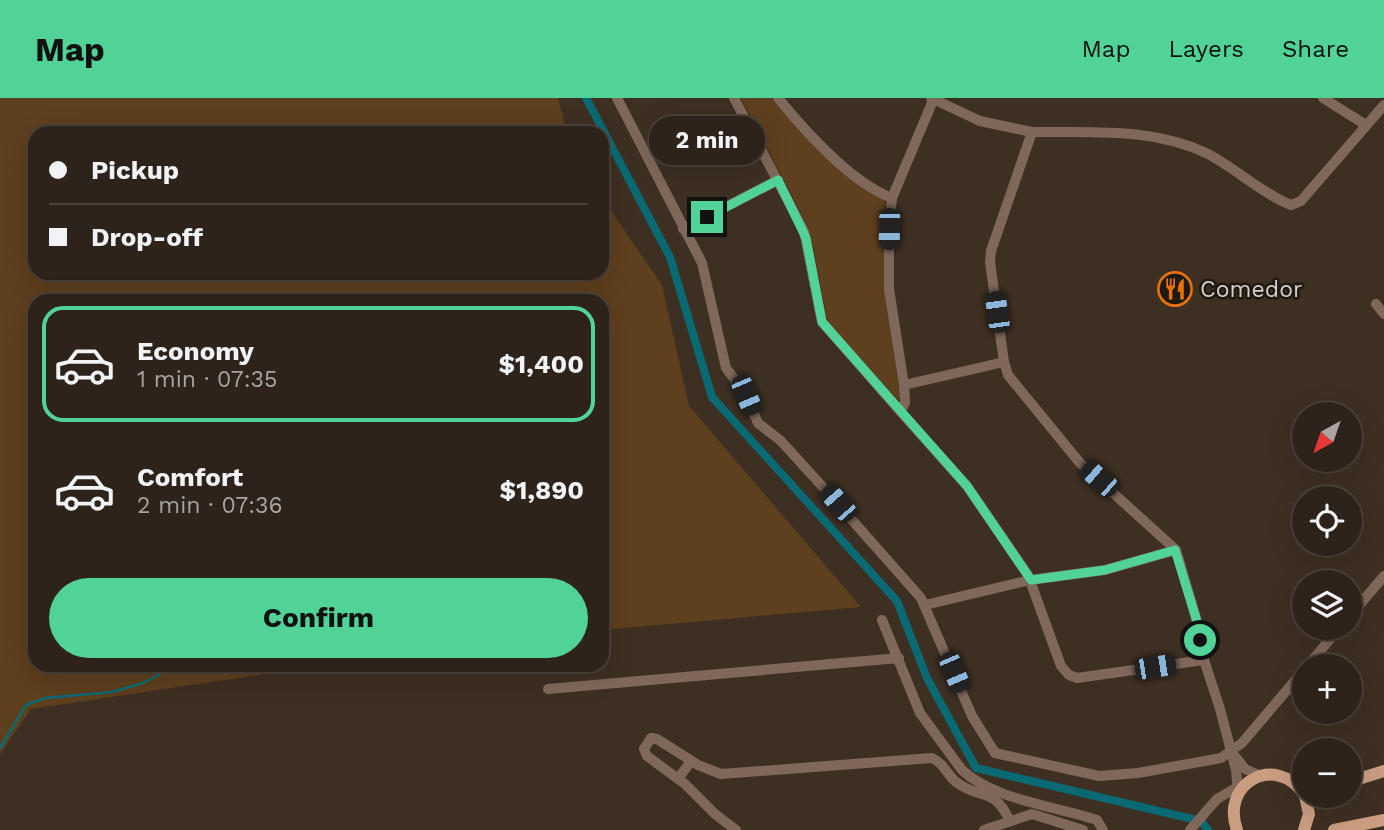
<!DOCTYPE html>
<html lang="en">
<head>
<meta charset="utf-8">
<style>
	body { margin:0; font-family:"Work Sans",sans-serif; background:#3a2f27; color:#f1f3f6; height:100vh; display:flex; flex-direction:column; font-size:26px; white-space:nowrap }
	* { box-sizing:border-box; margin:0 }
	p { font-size:23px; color:#a7a4a2 }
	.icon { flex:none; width:38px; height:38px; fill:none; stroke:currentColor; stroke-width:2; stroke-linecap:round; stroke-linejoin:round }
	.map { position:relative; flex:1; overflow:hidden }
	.sheet { position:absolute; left:28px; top:196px; width:581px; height:378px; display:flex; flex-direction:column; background:#2e231a; border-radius:21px; box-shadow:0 7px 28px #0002,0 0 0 2px #494039 }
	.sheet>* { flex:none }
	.top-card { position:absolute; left:28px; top:28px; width:581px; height:154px; border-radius:21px; box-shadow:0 7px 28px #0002,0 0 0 2px #494039; display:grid; align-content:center; height:154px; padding:0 21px; background:#2e231a }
	.needle { width:46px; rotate:220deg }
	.controls { position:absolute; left:1292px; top:304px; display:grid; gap:14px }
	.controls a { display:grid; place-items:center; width:70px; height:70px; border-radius:50%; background:#2e231a; box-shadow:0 7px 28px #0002,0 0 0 2px #494039; font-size:35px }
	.end { position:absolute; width:32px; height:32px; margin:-16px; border:9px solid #51d397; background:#111; box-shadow:0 0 0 4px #111 }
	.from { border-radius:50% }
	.bubble { position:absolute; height:49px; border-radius:24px; background:#2e231a; box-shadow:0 7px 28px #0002,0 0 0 2px #494039; font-size:23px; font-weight:700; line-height:49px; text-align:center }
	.car { position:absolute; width:21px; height:42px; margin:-21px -10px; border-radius:9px; box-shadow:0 0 5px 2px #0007; background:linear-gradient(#222 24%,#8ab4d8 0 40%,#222 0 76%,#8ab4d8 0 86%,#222 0) }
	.top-card b { display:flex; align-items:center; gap:24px; height:66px; font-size:26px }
	.top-card b+b { border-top:2px solid #494039 }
	.top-card i { width:18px; height:18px; background:#f1f3f6 }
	ul { padding:12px 0 0; list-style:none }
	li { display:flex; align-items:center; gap:21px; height:116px; margin:0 14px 10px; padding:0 7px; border:4px solid transparent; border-radius:21px }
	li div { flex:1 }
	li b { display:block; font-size:26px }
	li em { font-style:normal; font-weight:700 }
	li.active { border-color:#51d397 }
	li>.icon { width:63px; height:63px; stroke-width:1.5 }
	.primary-button { display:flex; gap:14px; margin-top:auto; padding:14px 21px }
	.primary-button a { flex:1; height:80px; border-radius:42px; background:#51d397; color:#111; font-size:28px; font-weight:700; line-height:80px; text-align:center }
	header { display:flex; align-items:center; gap:42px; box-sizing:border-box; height:98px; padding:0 35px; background:#51d397; color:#111 }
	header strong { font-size:33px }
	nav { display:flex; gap:38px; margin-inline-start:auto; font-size:24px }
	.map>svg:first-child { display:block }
</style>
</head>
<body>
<header>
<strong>Map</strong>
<nav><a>Map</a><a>Layers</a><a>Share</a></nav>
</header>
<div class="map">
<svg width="1384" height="732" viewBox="0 0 1384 732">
	<rect width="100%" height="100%" fill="#3d2f22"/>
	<g fill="#5e3f1e">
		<path d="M0,0h558l9,35h-532v140h567v-75l60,87 27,121 172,201 -259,23v-329h-567v364h290l-294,44 -31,45z"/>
		<path d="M741,0h30l47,52 67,51 -2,35 3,57 14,104 -2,3 -70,-78 -19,-94z"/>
	</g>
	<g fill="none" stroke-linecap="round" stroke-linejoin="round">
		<path stroke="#0a6a73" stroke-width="2.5" d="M0,650l26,-43 19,-7 67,-6 31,-9 19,-10 24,-2 41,2 25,-8"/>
		<path stroke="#0a6a73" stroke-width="8" d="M586,0l84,159 42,140 185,204 30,77 49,90 225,53 7,9"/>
		<g stroke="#7f685a" stroke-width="10">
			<path d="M617,0l85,165 24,105 18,24 14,31 23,18 40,44 100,113 51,118 23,37 104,23 39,-3 83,-15 21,-15 62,-73"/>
			<path d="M734,0l70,133 18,91 78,89"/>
			<path d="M778,0c28,34 72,84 114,100"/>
			<path d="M931,0l49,23 52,11"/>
			<path d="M1323,0l43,27"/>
			<path d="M683,131l95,-49"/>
			<path d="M1376,206l8,10"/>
			<path d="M1004,264l-100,23 1,18 -5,8 67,75 61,89 33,91 8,9 8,3 127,-18"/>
			<path d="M904,287l-15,-96v-60l3,-31 42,-100"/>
			<path d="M925,507l105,-25 75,-10 71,-20"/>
			<path d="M1349,519l35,-41"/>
			<path d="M882,522l38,93 42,57c32,30 93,36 135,50l6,10"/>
			<path d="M1307,569l32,-39"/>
			<path d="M548,591l351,-31"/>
			<path d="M1234,657l11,14 16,7"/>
			<path d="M678,681l13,-18"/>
			<path d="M1238,695l-2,-23 -16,-61 -16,-49 -8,-42 -20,-68 -96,-87 -72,-88 -4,-13 -14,-100 1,-11 41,-119c59,1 121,-5 176,22 27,14 55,40 83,51l10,-4 83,-96"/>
			<path d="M736,732l-21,-16 -30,-30 -38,-28 -3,-7 7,-11 6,1 41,26 23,9 211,-16c12,5 15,17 24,24 25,19 37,3 54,39"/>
			<path d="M984,732l48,-16 51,16"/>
			<path d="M1190,732l27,-31 24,-14"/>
		</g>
		<g stroke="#ca9d80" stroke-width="12">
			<path d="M1349,684l35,-11"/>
			<path d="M1237,732c-17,-47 38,-77 67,-36"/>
			<path d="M1304,732l5,-16 -4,-18"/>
			<path d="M1334,732l50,-10"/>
		</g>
	</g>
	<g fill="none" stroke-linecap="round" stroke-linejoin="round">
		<path stroke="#51d397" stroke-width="9" d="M707,119l71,-37 28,58 16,84 145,164 64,94 74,-10 70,-20 21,68 4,22"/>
	</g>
	<defs>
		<g id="restaurant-ring" transform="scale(1.75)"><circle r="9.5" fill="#1f1913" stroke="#e8710a" stroke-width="1.5"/><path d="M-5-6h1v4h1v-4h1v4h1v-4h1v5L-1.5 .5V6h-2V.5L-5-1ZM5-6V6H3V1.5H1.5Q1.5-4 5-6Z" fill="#e8710a"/></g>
	</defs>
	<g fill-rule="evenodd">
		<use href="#restaurant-ring" x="1175" y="191"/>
	</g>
	<g text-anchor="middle" stroke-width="5" stroke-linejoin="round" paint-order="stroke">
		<g font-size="23" fill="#d8cfc7" stroke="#1f1913" text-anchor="start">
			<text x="1200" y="199">Comedor</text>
		</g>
	</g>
</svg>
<div class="controls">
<a><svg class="needle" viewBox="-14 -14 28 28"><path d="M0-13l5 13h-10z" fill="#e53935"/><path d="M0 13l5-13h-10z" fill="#a7a4a2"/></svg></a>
<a><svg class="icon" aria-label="locate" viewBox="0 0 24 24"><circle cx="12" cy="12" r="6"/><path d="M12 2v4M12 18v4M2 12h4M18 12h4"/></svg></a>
<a><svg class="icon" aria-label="layers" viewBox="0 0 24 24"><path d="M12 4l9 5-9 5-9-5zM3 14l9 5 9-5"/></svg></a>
<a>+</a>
<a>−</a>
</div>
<i class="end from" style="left:1200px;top:542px"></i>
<i class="end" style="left:707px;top:119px"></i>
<div class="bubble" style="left:649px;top:18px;width:116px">2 min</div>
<i class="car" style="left:889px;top:131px;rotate:181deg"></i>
<i class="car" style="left:997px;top:214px;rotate:352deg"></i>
<i class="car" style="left:746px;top:297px;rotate:157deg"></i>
<i class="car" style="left:1099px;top:381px;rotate:311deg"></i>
<i class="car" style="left:838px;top:405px;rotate:319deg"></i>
<i class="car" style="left:1155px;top:569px;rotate:81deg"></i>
<i class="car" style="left:954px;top:574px;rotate:157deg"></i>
<div class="top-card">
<b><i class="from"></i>Pickup</b>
<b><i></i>Drop-off</b>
</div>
<section class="sheet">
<ul>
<li class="active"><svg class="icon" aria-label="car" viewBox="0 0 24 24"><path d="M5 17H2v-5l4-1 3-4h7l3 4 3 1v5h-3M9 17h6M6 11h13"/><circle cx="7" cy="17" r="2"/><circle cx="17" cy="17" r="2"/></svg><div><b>Economy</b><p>1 min · 07:35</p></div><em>$1,400</em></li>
<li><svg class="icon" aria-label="car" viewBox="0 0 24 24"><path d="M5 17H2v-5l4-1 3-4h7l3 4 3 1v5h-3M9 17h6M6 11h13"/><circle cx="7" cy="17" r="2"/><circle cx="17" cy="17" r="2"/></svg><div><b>Comfort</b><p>2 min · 07:36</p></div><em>$1,890</em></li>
</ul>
<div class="primary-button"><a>Confirm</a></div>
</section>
</div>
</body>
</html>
